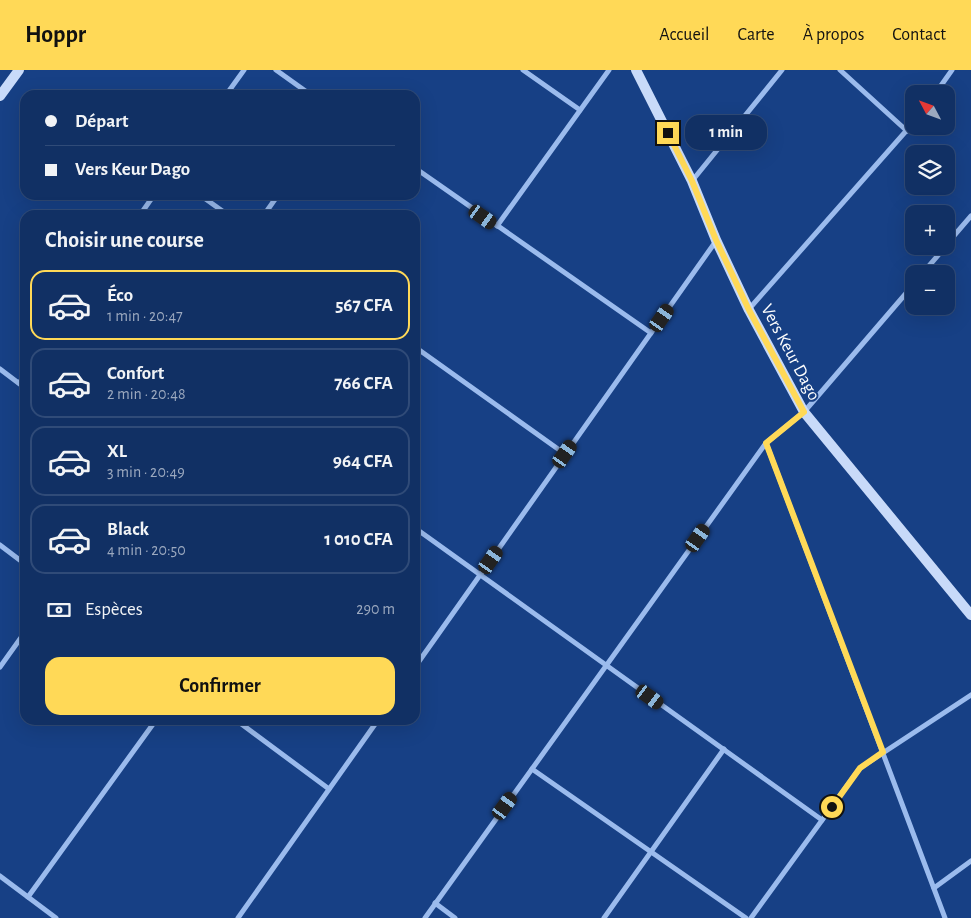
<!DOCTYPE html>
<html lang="fr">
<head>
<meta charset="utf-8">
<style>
	body { margin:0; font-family:"Alegreya Sans",sans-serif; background:#1e3c6d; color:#f1f3f6; height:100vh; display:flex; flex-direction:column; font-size:19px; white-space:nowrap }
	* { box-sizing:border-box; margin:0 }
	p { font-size:16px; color:#9ca9bf }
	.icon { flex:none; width:28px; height:28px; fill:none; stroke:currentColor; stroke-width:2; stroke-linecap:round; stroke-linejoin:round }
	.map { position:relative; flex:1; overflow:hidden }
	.drawer { position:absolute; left:20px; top:140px; width:400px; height:515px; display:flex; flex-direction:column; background:#113064; border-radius:15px; box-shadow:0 5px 20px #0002,0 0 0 1px #304b78 }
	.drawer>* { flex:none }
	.hud { position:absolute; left:20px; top:20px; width:400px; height:110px; border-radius:15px; box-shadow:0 5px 20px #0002,0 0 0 1px #304b78; display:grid; align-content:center; height:110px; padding:0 25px; background:#113064 }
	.needle { width:32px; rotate:311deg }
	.fabs { position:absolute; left:905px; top:15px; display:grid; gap:10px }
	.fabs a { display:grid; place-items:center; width:50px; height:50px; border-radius:10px; background:#113064; box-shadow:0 5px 20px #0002,0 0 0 1px #304b78; font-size:25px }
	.end { position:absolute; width:22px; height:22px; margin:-11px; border:6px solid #ffd957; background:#111; box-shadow:0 0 0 2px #111 }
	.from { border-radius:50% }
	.bubble { position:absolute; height:35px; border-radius:15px; background:#113064; box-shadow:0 5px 20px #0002,0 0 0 1px #304b78; font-size:16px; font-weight:600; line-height:35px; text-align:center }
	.car { position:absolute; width:15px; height:30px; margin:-15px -8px; border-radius:6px; box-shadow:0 0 4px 1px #0007; background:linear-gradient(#222 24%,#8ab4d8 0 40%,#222 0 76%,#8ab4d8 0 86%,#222 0) }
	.hud b { display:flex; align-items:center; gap:18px; height:48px; font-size:19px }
	.hud b+b { border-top:1px solid #304b78 }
	.hud i { width:12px; height:12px; background:#f1f3f6 }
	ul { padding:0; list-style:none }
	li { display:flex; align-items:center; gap:15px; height:70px; margin:0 10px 8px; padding:0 15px; border:2px solid #304b78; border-radius:15px }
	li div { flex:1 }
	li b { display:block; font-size:19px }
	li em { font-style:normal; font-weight:600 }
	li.current { border-color:#ffd957 }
	li>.icon { width:45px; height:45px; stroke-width:1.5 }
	h2 { padding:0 25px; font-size:22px; line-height:60px }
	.pay { display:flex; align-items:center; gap:12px; height:55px; padding:0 25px; font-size:19px }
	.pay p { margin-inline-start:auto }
	.primary-button { display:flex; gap:10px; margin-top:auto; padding:10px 25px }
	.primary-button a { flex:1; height:58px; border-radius:15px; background:#ffd957; color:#111; font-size:20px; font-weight:600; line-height:58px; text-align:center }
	header { display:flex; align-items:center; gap:30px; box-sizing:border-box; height:70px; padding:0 25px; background:#ffd957; color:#111 }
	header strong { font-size:24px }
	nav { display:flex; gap:28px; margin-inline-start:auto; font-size:18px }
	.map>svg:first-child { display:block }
</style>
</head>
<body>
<header>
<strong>Hoppr</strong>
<nav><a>Accueil</a><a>Carte</a><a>À propos</a><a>Contact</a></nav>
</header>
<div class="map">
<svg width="971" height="848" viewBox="0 0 971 848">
	<rect width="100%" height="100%" fill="#174085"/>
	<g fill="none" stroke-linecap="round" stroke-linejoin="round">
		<g stroke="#9bbbed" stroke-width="5">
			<path d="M276,0l35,25"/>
			<path d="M523,0l57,40"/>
			<path d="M840,0l67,61"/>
			<path d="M935,24l17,-24"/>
			<path d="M226,25l18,-25"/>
			<path d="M415,98l236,165"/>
			<path d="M692,111l90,-111"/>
			<path d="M200,125l28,20"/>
			<path d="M140,145l14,-20"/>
			<path d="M264,145l14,-20"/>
			<path d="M497,156l112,-156"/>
			<path d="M946,175l25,-29"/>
			<path d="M922,204l24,-28"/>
			<path d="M749,239l165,-187"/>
			<path d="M415,277l150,107"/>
			<path d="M0,299l25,19"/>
			<path d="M19,313l6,-8"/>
			<path d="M766,373l179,475"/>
			<path d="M415,458l407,292"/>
			<path d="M0,475l25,19"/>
			<path d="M0,597l25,-35"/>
			<path d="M415,597l301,-426"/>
			<path d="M236,650l93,69"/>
			<path d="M532,699l214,149"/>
			<path d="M0,806l56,42"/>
			<path d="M934,818l37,-27"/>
			<path d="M28,827l128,-177"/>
			<path d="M435,833l20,15"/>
			<path d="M238,848l140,-198"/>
			<path d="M425,848l341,-475 38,-31 110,-128"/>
			<path d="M604,848l120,-169"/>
			<path d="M751,848l109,-150 111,-73"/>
		</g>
		<g stroke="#c8daf9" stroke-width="10">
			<path d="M636,0l56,111 24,59 33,70 55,102 167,203"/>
			<path d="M0,26l19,-26"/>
		</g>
	</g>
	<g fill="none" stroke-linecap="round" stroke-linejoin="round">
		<path stroke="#ffd957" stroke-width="6" d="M668,63l24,48 24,59 33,70 55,102 -38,31 117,309 -23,16 -28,39"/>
	</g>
	<g text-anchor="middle" stroke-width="4" stroke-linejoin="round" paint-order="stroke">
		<g font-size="18" fill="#fff" stroke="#174085">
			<text transform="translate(791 282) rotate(62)" y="6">Vers Keur Dago</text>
		</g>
	</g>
</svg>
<div class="fabs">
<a><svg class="needle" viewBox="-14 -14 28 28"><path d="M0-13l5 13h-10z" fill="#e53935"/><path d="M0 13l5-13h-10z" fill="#9ca9bf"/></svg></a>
<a><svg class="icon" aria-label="layers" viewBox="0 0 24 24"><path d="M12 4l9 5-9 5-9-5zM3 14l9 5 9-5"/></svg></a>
<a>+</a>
<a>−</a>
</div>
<i class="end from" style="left:832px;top:737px"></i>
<i class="end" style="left:668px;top:63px"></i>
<div class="bubble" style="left:685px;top:45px;width:82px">1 min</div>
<i class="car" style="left:483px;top:147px;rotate:125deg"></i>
<i class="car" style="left:662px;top:248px;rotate:35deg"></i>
<i class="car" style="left:565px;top:384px;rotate:35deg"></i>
<i class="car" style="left:698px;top:468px;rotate:35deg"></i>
<i class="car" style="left:491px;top:490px;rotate:35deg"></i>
<i class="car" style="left:650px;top:627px;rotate:126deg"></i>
<i class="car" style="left:505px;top:736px;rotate:36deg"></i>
<div class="hud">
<b><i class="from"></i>Départ</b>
<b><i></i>Vers Keur Dago</b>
</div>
<section class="drawer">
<h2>Choisir une course</h2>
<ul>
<li class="current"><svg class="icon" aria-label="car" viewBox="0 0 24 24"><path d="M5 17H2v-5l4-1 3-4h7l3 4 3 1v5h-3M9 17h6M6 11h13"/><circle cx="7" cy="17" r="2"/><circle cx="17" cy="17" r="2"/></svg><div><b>Éco</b><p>1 min · 20:47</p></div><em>567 CFA</em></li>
<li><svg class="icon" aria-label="car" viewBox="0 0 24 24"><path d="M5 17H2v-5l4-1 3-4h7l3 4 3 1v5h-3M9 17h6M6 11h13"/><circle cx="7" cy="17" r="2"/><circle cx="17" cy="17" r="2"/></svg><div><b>Confort</b><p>2 min · 20:48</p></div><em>766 CFA</em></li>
<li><svg class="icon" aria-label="car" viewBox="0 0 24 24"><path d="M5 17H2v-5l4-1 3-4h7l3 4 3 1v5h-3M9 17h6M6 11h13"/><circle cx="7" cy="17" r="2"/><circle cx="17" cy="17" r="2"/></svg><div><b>XL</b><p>3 min · 20:49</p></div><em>964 CFA</em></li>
<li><svg class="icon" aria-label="car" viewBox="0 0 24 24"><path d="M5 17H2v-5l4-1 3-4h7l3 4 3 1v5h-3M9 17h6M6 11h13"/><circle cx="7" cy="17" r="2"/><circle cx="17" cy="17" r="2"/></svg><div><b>Black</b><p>4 min · 20:50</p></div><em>1 010 CFA</em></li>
</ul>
<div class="pay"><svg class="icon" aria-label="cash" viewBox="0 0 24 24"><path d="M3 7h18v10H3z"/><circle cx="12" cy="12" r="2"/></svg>Espèces<p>290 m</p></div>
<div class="primary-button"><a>Confirmer</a></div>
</section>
</div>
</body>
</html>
